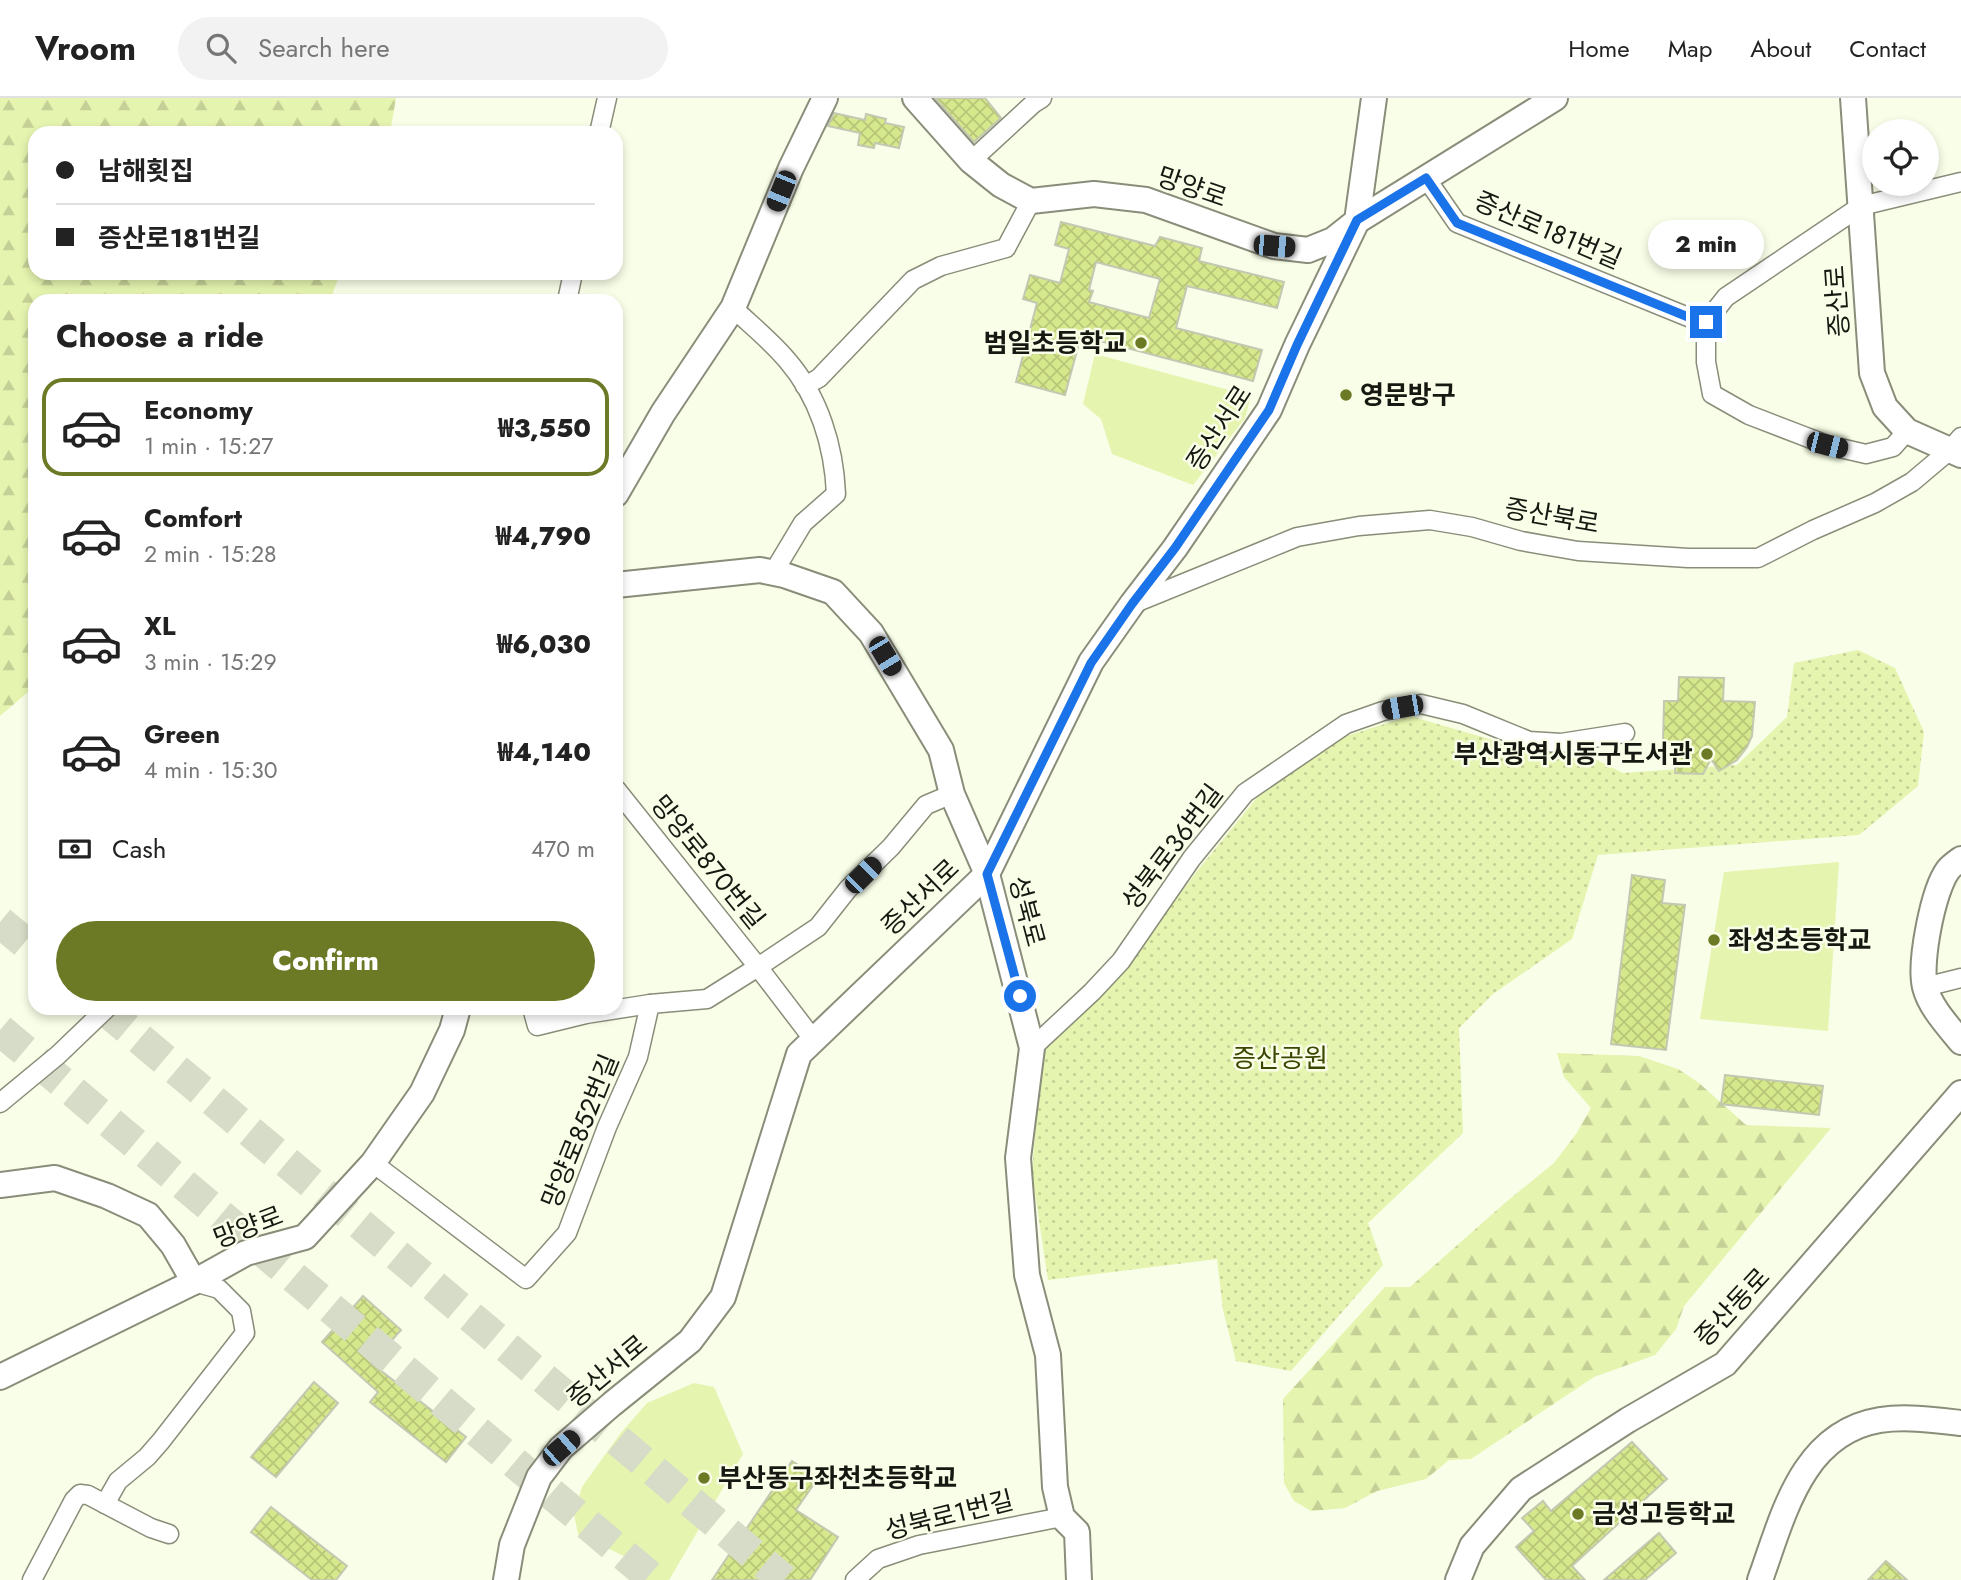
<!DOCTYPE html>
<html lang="en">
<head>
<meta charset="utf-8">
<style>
	body { margin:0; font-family:Jost,"Noto Sans KR",sans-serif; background:#f2f2f2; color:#222; height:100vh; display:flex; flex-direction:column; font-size:26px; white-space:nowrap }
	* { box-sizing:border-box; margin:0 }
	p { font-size:23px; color:#767676 }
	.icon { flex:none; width:38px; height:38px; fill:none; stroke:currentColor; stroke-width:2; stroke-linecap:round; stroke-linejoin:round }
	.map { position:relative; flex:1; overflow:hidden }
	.drawer { position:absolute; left:28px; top:196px; width:595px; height:721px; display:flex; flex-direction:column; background:#fff; border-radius:21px; box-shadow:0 4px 10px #0003 }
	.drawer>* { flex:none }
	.banner { position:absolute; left:28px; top:28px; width:595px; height:154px; border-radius:21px; box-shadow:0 4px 10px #0003; display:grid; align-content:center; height:154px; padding:0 28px; background:#fff }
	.controls { position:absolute; left:1862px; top:21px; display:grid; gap:14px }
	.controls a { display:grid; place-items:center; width:77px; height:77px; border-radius:50%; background:#fff; box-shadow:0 4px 10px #0003; font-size:35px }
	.end { position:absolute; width:32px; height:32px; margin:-16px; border:9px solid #1a73e8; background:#fff; box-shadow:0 0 0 4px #fff }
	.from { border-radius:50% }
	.bubble { position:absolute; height:49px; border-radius:24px; background:#fff; box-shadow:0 4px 10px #0003; font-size:23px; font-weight:800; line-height:49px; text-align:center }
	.car { position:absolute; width:21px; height:42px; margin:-21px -10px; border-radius:9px; box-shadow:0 0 5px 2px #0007; background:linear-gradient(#222 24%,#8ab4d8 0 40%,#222 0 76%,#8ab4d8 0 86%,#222 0) }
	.banner b { display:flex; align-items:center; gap:24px; height:66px; font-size:26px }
	.banner b+b { border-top:2px solid #e0e0e0 }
	.banner i { width:18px; height:18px; background:#222 }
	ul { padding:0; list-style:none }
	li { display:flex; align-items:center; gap:21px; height:98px; margin:0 14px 10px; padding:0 14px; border:4px solid transparent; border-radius:21px }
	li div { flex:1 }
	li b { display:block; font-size:26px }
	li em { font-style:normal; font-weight:800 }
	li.on { border-color:#6c7a26 }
	li>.icon { width:63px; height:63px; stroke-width:1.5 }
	h2 { padding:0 28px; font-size:32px; line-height:84px }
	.pay { display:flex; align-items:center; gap:18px; height:77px; padding:0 28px; font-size:26px }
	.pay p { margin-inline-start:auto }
	.cta { display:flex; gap:14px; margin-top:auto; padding:14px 28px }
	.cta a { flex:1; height:80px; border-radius:42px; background:#6c7a26; color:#fff; font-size:28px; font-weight:800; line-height:80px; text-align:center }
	header { display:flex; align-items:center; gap:42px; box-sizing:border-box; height:98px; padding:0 35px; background:#fff; border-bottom:2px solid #e0e0e0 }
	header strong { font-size:33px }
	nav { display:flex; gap:38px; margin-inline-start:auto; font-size:24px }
	.search { width:490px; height:63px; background:#f2f2f2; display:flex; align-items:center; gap:18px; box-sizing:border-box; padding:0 24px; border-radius:38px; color:#767676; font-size:26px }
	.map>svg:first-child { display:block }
</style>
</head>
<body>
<header>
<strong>Vroom</strong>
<div class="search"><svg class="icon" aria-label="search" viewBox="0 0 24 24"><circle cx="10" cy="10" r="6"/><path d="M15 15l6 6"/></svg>Search here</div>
<nav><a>Home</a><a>Map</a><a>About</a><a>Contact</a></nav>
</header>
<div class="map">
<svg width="1961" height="1482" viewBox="0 0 1961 1482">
	<defs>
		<pattern id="forest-firs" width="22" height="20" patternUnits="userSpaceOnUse" patternTransform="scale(1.75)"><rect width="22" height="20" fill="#e5f4af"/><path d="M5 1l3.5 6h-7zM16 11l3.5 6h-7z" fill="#c4d096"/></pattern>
		<pattern id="park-dots" width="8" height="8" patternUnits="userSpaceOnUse" patternTransform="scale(1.75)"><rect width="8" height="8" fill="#e5f4af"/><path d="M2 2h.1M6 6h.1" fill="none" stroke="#c4d096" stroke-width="1.8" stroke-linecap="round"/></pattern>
		<pattern id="building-cross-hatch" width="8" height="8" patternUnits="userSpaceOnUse" patternTransform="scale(1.75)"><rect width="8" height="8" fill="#d6e88c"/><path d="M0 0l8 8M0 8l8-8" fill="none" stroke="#b7c678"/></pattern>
	</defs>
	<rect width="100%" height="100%" fill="#f8fee7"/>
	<g fill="#e5f4af">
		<path d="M1095,256l156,42 -6,22 -52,67 -81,-31 -11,-35 -18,-15z"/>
		<path d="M1839,764l-11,169 -128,-12 24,-147z"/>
		<path d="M694,1285l20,4 29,67 -74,126h-27l-14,-22 -50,-24 -4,-20 8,-27 38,-53 27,-31z"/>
	</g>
	<g fill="url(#forest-firs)">
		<path d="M0,0h396l-6,35h-355v140h305l-10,28h-295v385l-35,30z"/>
		<path d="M1557,955l82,3 39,13 21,14 47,42 85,3 -147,178 -8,23 -21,26 -61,22 -123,82 -22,1 -23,19 -49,12 -32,17 -34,3 -17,-10 -10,-18 -1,-84 102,-112h25l96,-85 48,-39 22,-29 15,-26 -27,-31z"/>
	</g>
	<path fill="url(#park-dots)" d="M1858,552l37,18 29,64 -6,54 -59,49 -261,20 -26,84 -79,55 -34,34 4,105 -95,90 15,42 -92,106 -55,-10 -13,-51 -6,-51 -169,21 -16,-107 10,-127 59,-49 97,-127 67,-82 75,-50 70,-22 131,38 34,-5 48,24 114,-8 50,-48 7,-54z"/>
	<g fill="url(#building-cross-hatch)" stroke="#c3c8b2" stroke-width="2" fill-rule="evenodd">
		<path d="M935,0h50l16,20 -27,24z"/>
		<path d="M834,15l31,7 1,-6 20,5 -1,4 19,4 -5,21 -24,-5 -1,5 -16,-3 2,-12 -32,-7z"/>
		<path d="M1061,124l94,24 5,-9 42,11 -3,13 85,21 -7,26 -90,-22 -11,42 86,22 -9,31 -172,-45 -16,59 -49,-13 21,-79 -14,-4 7,-24 30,8 9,-34 -14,-4zM1096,164l64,17 -11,39 -60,-16 4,-11 -4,-1z"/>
		<path d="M1679,579l45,1 -1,23 32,1 -3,34 -5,11 -10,13 -18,11 -8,-12 -8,15 -28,-1 1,-30h-13l1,-42h14z"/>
		<path d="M1632,777l33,5 -3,23 23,2 -19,145 -55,-6z"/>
		<path d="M1725,977l98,11 -4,29 -98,-11z"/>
		<path d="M363,1198l38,34 -30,33 95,74 -20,25 -76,-60 8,-10 -56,-50z"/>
		<path d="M314,1284l24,21 -62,74 -25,-20z"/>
		<path d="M1632,1344l35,37 -95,87 13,14h-39l-30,-33 18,-16 -12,-13 21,-17 8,10z"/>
		<path d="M792,1363l26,17 -22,32 42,27 -28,43h-98z"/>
		<path d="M271,1409l76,59 -11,14h-24l-61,-48z"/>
		<path d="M1659,1435l17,20 -31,27h-41z"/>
		<path d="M1886,1463l21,19h-39z"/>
	</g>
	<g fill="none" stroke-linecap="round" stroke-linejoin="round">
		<g stroke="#d6dcc7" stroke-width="32" stroke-dasharray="32 16" stroke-linecap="butt">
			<path d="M0,824l35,29"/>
			<path d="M103,910l681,572"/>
			<path d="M0,932l654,550"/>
		</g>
		<g stroke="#898d79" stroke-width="21">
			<g id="street">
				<path d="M599,35l8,-35"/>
				<path d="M971,63l63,-58 8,-5"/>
				<path d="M1426,80l31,45 236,96 13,3"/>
				<path d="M567,203l6,-28"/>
				<path d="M733,210c18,17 38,33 54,52 32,37 47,86 49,134l-33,29 -30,50"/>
				<path d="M805,288l14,-8 94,-98 28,-14 65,-18 25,-47"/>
				<path d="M1907,333l-14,16 -27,7 -39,-9 -78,-30 -37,-21 -6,-32v-40l20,-25 135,-91 100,-24"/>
				<path d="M1135,505l162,-66 62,-11 71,-6 42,7 49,14 57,10 110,7h70l55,-28 62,-27 37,-21 38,-32 11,-13"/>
				<path d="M616,691l142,178 60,-40 30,-38 43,-42 35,-42 26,-11"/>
				<path d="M1925,889l36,-9"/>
				<path d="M532,910l5,18 49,-12 64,-10"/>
				<path d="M1032,950l60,-56 29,-31 71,-103 53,-65 101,-69 37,-13 38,-7 42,10 66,27 32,2 64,-10"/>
				<path d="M0,1005l58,-48 49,-47"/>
				<path d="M373,1065l153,116 41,-46 40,-106 31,-70 12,-53 57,-5 51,-32 55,72"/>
				<path d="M105,1406l13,-23 29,-24 14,-16 84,-108 -4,-22 -22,-22 -25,-7"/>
				<path d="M32,1482l42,-80 6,-6 8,1 63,33 18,6"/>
				<path d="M855,1482l23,-21 41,-14 143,-28"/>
			</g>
		</g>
		<g stroke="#898d79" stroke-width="28">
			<g id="secondary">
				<path d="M915,0l56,63 30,24 30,16 63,-7 52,6 128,46 34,4 25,-10 24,-19 17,-123"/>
				<path d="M1853,0l19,275 13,34 22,24 54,24"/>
				<path d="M616,396l47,-81 70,-105 58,-140 34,-70"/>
				<path d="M616,487l144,-15 24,5 49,17 38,41 70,117 11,44 35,80 45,174 -14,110 9,117 21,80 7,132 7,30 15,15 2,48"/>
				<path d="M1961,761c-4,3 -10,7 -13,11 -15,20 -29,93 -23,117 5,20 23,39 36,55"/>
				<path d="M0,1087l55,-7 52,18 41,19 25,30 21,37"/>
				<path d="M0,1279l194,-95 52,-29 59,-16 68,-74 49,-70 30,-63 6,-22"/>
				<path d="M506,1482l6,-35 27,-68 22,-29 51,-44 78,-63 33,-44 76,-243 188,-180 104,-212 41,-58 43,-56 94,-138 28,-65 60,-124 198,-123"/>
				<path d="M1458,1482l14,-34 49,-57 107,-69 97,-56 236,-271"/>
				<path d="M1760,1482c23,-63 41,-147 120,-160 26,-4 55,0 81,3"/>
			</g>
		</g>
		<use href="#street" stroke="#fff" stroke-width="18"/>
		<use href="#secondary" stroke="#fff" stroke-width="24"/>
	</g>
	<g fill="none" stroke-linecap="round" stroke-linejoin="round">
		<path stroke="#1a73e8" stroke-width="9" d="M1020,898l-33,-122 104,-211 41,-59 43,-56 94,-138 28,-65 60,-125 69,-42 31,45 236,96 13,3"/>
	</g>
	<g fill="#6c7a26" stroke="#f8fee7" stroke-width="2.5">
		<circle cx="1141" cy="245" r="7"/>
		<circle cx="1346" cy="297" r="7"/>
		<circle cx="1707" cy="656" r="7"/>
		<circle cx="1714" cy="842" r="7"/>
		<circle cx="704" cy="1380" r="7"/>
		<circle cx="1578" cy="1416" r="7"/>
	</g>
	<g text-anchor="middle" stroke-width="5" stroke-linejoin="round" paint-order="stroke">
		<g font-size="26" fill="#171811" stroke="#f8fee7">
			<text transform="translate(1192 89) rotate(19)" y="9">망양로</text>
			<text transform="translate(1548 132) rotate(23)" y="9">증산로181번길</text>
			<text transform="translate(1837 203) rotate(-94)" y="9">증산로</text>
			<text transform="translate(1219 330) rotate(-57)" y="9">증산서로</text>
			<text transform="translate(1552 418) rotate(10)" y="9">증산북로</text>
			<text transform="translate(1172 749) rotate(-53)" y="9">성북로36번길</text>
			<text transform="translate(708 764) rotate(51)" y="9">망양로870번길</text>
			<text transform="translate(920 799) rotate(-44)" y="9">증산서로</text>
			<text transform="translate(1027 813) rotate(75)" y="9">성북로</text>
			<text transform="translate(580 1033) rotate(-68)" y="9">망양로852번길</text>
			<text transform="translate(248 1129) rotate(-21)" y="9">망양로</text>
			<text transform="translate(1732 1209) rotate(-47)" y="9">증산동로</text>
			<text transform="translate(607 1273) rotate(-40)" y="9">증산서로</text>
			<text transform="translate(949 1417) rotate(-14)" y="9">성북로1번길</text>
		</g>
		<g font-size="26" font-weight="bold" fill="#171811" stroke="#f8fee7" text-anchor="start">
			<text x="1127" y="254" text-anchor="end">범일초등학교</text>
			<text x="1360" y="306">영문방구</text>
			<text x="1693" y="665" text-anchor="end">부산광역시동구도서관</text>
			<text x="1728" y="851">좌성초등학교</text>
			<text x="718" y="1389">부산동구좌천초등학교</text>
			<text x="1592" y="1425">금성고등학교</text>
		</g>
		<g font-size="26" fill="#3d4600" stroke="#f8fee7">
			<text x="1280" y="969">증산공원</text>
		</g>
	</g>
</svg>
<div class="controls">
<a><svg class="icon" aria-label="locate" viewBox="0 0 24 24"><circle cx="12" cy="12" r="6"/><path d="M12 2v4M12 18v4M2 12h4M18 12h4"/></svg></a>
</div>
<i class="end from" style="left:1020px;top:898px"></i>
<i class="end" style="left:1706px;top:224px"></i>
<div class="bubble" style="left:1648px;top:122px;width:116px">2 min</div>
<i class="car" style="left:781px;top:93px;rotate:202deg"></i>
<i class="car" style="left:1274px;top:148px;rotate:95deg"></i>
<i class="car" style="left:1827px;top:347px;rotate:104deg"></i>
<i class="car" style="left:885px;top:558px;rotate:149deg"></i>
<i class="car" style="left:1402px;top:609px;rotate:260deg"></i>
<i class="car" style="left:863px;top:777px;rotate:45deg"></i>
<i class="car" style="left:561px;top:1350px;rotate:49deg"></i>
<div class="banner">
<b><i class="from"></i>남해횟집</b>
<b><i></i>증산로181번길</b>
</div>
<section class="drawer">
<h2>Choose a ride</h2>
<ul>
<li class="on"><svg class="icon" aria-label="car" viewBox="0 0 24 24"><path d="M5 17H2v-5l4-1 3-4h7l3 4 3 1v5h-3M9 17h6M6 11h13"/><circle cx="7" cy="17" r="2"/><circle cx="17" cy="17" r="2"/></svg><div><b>Economy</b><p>1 min · 15:27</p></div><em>₩3,550</em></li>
<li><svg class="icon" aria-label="car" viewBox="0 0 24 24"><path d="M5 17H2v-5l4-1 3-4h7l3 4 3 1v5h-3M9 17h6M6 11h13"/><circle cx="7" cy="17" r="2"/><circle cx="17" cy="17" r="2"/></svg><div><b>Comfort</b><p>2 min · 15:28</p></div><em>₩4,790</em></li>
<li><svg class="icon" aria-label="car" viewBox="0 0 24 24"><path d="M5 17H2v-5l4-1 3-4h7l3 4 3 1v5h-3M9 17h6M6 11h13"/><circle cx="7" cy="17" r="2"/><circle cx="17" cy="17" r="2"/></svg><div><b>XL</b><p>3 min · 15:29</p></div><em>₩6,030</em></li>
<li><svg class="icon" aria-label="car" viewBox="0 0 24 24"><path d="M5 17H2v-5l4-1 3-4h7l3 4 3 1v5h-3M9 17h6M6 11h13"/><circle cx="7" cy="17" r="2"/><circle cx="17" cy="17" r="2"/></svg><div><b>Green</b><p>4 min · 15:30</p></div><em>₩4,140</em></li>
</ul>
<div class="pay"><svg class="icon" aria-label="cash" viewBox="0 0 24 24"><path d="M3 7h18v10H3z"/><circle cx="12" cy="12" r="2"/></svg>Cash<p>470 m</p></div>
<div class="cta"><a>Confirm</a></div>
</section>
</div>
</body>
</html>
